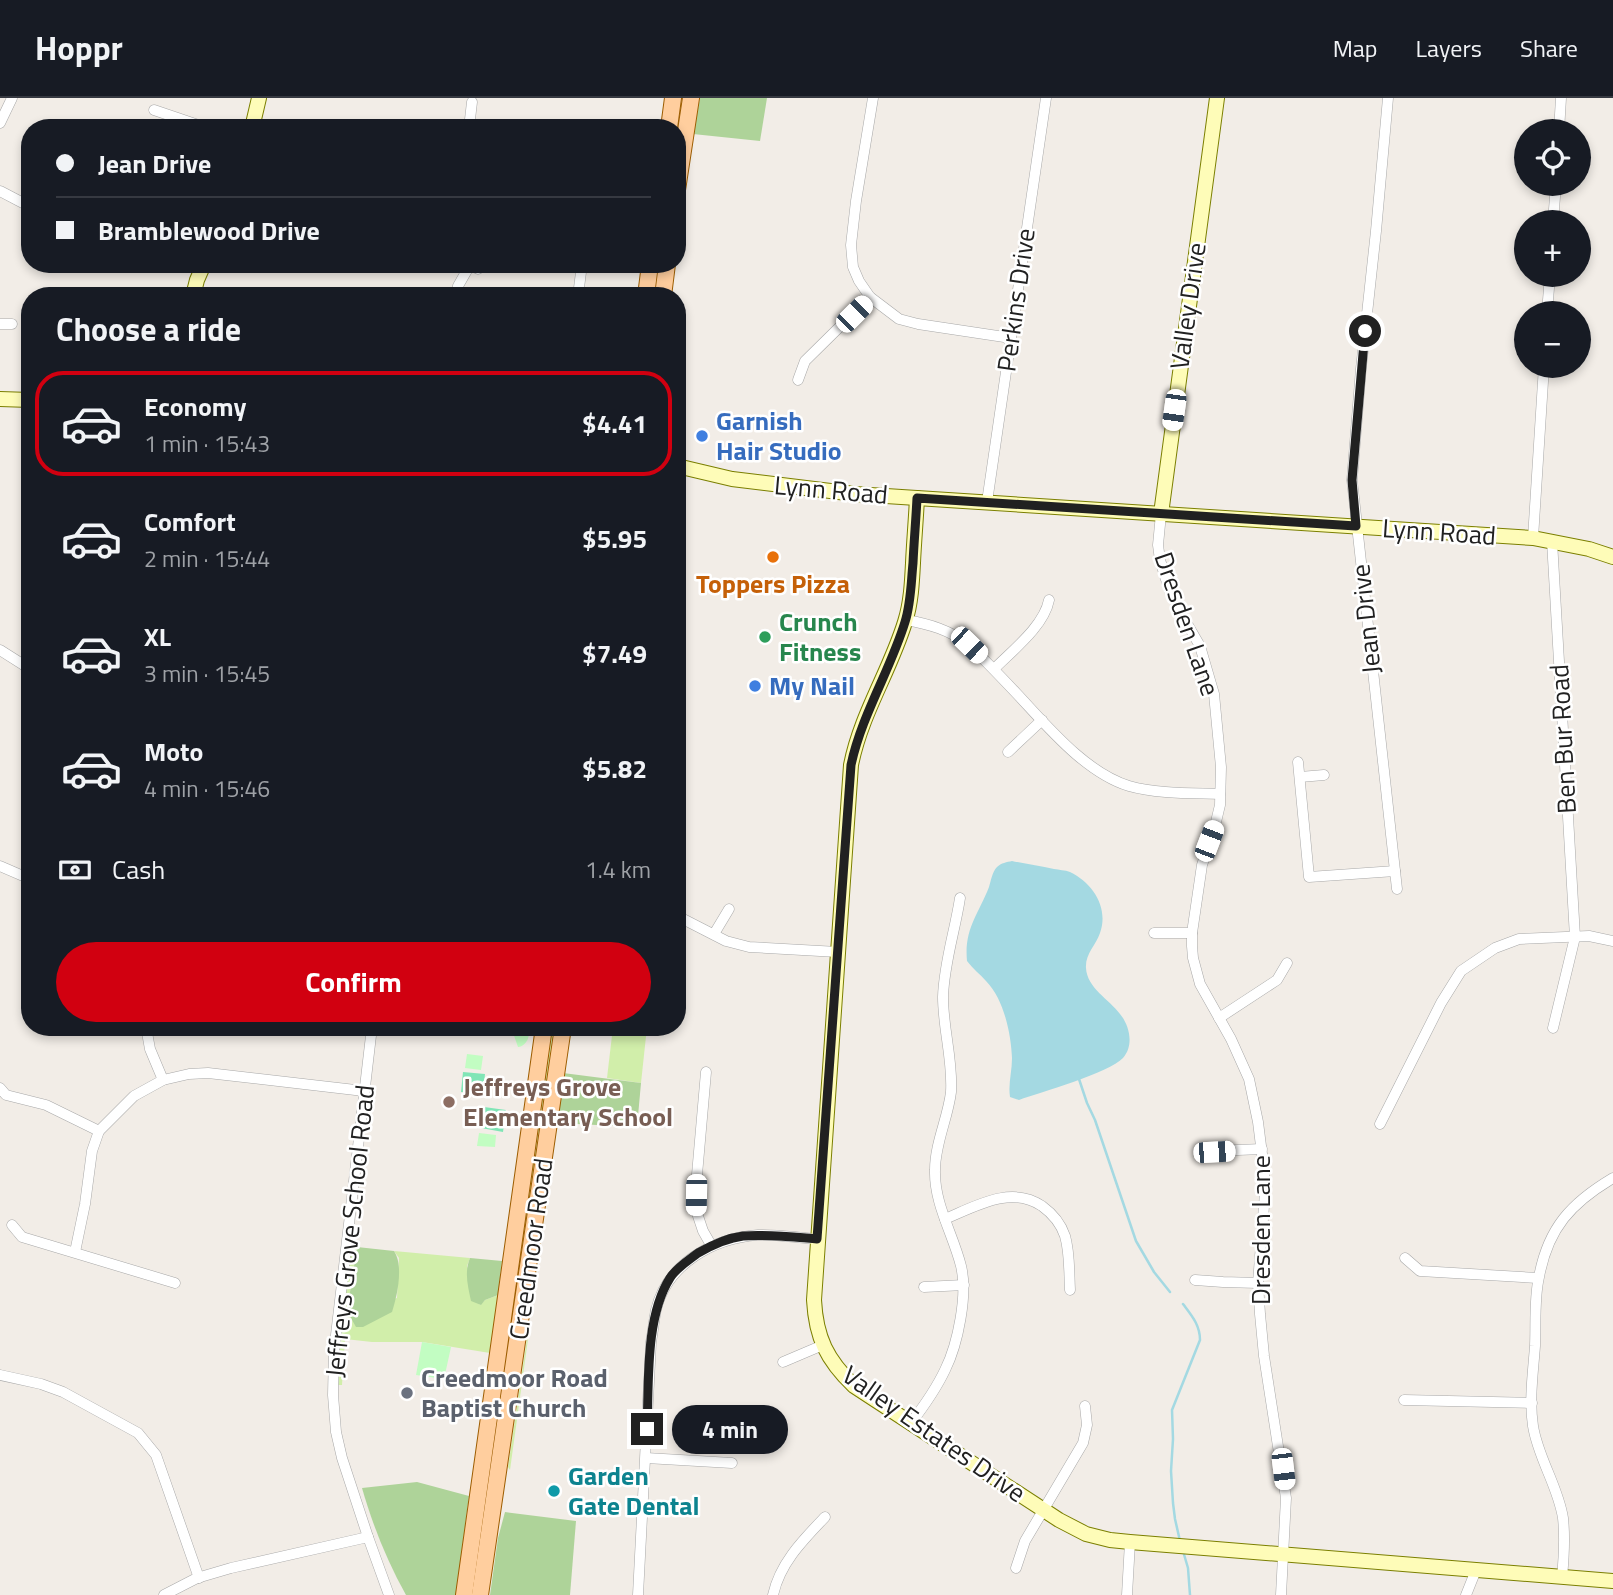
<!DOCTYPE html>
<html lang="en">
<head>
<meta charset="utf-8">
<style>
	body { margin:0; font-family:"Titillium Web",sans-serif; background:#20242c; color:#f1f3f6; height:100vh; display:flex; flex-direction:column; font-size:26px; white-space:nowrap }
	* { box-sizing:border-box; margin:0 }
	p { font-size:23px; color:#9ea1a6 }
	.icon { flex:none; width:38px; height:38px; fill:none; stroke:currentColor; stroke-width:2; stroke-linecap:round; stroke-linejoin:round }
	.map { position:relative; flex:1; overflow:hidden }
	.panel { position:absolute; left:21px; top:189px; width:665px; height:749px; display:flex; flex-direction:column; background:#171b24; border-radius:28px; box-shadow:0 4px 10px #0003 }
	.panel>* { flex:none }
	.banner { position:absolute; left:21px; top:21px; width:665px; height:154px; border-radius:28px; box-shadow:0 4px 10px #0003; display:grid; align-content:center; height:154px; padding:0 35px; background:#171b24 }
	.tools { position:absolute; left:1514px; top:21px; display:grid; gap:14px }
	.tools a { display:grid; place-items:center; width:77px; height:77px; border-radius:50%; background:#171b24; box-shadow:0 4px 10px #0003; font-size:35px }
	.end { position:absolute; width:32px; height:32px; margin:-16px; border:9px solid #212121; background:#fff; box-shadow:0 0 0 4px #fff }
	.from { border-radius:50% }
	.bubble { position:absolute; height:49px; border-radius:24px; background:#171b24; box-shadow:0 4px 10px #0003; font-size:23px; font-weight:700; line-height:49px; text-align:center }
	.car { position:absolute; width:21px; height:42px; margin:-21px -10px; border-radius:9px; box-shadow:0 0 5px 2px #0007; background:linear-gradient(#fff 24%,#345 0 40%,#fff 0 76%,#345 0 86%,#fff 0) }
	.banner b { display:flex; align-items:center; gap:24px; height:66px; font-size:26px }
	.banner b+b { border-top:2px solid #363941 }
	.banner i { width:18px; height:18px; background:#f1f3f6 }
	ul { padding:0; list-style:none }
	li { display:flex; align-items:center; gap:21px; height:105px; margin:0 14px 10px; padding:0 21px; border:4px solid transparent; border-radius:28px }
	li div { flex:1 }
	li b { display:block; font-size:26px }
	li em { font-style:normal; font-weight:700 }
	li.active { border-color:#d10010 }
	li>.icon { width:63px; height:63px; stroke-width:1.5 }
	h2 { padding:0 35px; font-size:32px; line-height:84px }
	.pay { display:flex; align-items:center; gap:18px; height:77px; padding:0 35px; font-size:26px }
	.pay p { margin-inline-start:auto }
	.primary-button { display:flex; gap:14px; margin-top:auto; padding:14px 35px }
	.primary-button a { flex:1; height:80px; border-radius:42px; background:#d10010; color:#fff; font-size:28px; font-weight:700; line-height:80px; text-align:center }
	header { display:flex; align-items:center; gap:42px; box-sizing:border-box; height:98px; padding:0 35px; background:#171b24; border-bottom:2px solid #363941 }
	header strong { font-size:33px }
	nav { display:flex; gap:38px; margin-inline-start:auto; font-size:24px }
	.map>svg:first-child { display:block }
</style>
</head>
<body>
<header>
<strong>Hoppr</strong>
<nav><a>Map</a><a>Layers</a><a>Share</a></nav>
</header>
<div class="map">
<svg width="1613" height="1497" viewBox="0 0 1613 1497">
	<rect width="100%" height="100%" fill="#f2ede7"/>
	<g fill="#d1eeaa">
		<path d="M549,929h8l-80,538 2,-43z"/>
		<path d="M613,929h34l-6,56 -34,-5z"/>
		<path d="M358,1142l-11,71 50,-13 2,-40 -5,-7 76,7 -3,8 13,39 5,-5 13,-5 -8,58 -68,-11h-50l-27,-3 -3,46h-4l-1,-22 13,-111z"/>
		<path d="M528,1234h1l-19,138 -2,-3z"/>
	</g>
	<g fill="#aed399">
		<path d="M700,0h67l-7,43 -67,-7z"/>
		<path d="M563,975l78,10 -4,44 -80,-4z"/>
		<path d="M357,1149l37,4c10,15 3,45 -2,61l-29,15h-7l-9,-16z"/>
		<path d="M470,1160l32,3 -4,34 -13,5 -4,5 -10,-4c-3,-15 -7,-28 -1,-43z"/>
		<path d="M417,1384l52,14 -13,99h-50c-19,-34 -33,-69 -44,-107z"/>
		<path d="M505,1414l71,9 -6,74h-80l8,-57z"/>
	</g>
	<g fill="#c2fdc2">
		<path d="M511,929h17c3,8 -1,19 -10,20z"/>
		<path d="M467,956l16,2 -2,14 -16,-2z"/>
		<path d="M479,1035l17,2 -1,12 -18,-1z"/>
		<path d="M422,1244l29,5 -7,32 -28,-4z"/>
	</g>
	<g fill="#80e5b6">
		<path d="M463,974l22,2 -2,20 -22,-2z"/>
		<path d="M484,1009l22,3 -3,22 -22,-4z"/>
	</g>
	<path fill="#a4d9e2" d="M1012,763c14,3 28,5 42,8 5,1 11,1 16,3 23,11 39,36 30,61 -4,12 -15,21 -14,35 1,20 23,31 34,46 10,12 14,32 3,44 -14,15 -82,34 -104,42l-9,-3c-2,-13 2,-25 2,-39 -1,-24 -8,-59 -26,-77 -6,-7 -13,-12 -19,-20 -3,-32 11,-46 22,-74 2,-6 3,-15 8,-20 4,-4 10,-5 15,-6z"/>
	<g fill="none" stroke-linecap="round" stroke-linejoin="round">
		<g stroke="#a4d9e2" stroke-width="2.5">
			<path d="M1079,981l8,24 8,17 41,121 18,31 16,20"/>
			<path d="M1180,1443l-5,-22 -2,-16 -2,-32 2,-32 -1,-29 28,-70c0,-15 -8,-24 -17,-36"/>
			<path d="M1183,1453l5,17 2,27"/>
		</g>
		<g stroke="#a8a8a8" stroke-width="11">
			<g id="street">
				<path d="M873,0l-17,103 -5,44 2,22 6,14 11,16 29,22 19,5 93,14"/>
				<path d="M1388,0l-12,133 -15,138 -9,111 45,409"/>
				<path d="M154,12l53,18"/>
				<path d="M0,25l12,-25"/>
				<path d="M469,30l3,-26"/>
				<path d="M1559,33l2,-33"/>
				<path d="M0,93l23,12"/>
				<path d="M1553,124l3,-38"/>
				<path d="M469,166l9,5 9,-5"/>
				<path d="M456,198l2,-10 12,-21"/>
				<path d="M578,198l4,-32"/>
				<path d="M1547,215l3,-38"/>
				<path d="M0,226h12"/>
				<path d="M798,282l7,-19 65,-64"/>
				<path d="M987,404l59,-404"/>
				<path d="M1161,416l-3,31 2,15 9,29 13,26 18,31 14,48 7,73 -1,38 -5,21 -13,39 -10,68v13l1,12 7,26 31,55 18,40 9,43 6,48 1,23 -7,90 2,31 4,42 22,142 -5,97"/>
				<path d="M1533,440l11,-172"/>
				<path d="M1552,443l23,396 -22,91"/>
				<path d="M906,522c23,4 44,10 63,25 17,16 33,33 49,50 30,32 68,78 111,91 28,8 63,7 91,8"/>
				<path d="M0,552l30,19"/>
				<path d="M994,571c19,-19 50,-43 55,-69"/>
				<path d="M1008,654l34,-32"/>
				<path d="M1298,664l11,115 86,-6"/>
				<path d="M1300,679l24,-2"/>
				<path d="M0,768l30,13"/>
				<path d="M677,819l6,2 43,22 23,6 89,5"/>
				<path d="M1154,835h38"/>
				<path d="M714,836l15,-25"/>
				<path d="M1219,920l58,-38 10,-17"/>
				<path d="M146,929l4,22 13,31"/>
				<path d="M372,929l-38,325 -1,43 3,37 6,26 26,79 21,58"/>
				<path d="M706,974l-10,114v24l7,21 8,14"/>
				<path d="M0,990l6,7 40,10 53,26"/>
				<path d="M1380,1026l61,-121 20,-32 34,-23 24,-9 70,-3 24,5"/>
				<path d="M1214,1053l48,-2"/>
				<path d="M945,1121c31,-13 66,-34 97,-13 11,8 19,18 23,30 5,17 4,37 5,54"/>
				<path d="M12,1127l10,12 153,46"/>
				<path d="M75,1154l10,-48 7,-53 7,-20 35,-35 29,-16 26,-6 19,-1 156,18"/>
				<path d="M1405,1160l15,13 118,7"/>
				<path d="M1195,1182l28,2 35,1"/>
				<path d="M924,1189l40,-2"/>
				<path d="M783,1264l40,-17"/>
				<path d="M0,1277l41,9 22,8 75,41 18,22 43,123"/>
				<path d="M1404,1302l128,3"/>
				<path d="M911,1325c13,-17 25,-34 34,-53 13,-26 23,-76 16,-104 -8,-32 -27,-62 -26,-96 0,-27 13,-52 16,-78 2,-32 -8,-63 -8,-95 1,-34 12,-66 17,-99"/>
				<path d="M646,1360l86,5"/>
				<path d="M1016,1470l9,-27 58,-98 4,-18 -2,-19"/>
				<path d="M1562,1479c2,-20 3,-40 1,-59 -5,-32 -25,-60 -30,-92 -4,-26 0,-53 2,-80 1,-22 -1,-48 4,-69 9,-49 32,-74 74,-99"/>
				<path d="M164,1497l33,-17 34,-10 137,-31"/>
				<path d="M638,1497l13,-253c2,-11 3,-22 5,-32 11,-46 57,-72 102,-75 19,-1 40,3 59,4"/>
				<path d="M773,1497c7,-32 30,-55 52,-78"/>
				<path d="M1127,1497l3,-53"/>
				<path d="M1466,1497l10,-25"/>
			</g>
		</g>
		<g stroke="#7b7f00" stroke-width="16">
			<g id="secondary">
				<path d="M252,30l7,-30"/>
				<path d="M193,198l4,-16 7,-16"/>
				<path d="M0,301l30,1"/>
				<path d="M677,368l55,13 123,15 678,44 56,11 24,8"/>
				<path d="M917,400c-1,21 -3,43 -4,65 -1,20 -2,40 -8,59 -15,49 -44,92 -54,143l-37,535c2,38 13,60 40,86l205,134 27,14 24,6 20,2 483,39"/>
				<path d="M1161,416l56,-416"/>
			</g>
		</g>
		<g stroke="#9d5d00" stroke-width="18">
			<g id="primary">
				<path d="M669,30l4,-30"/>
				<path d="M677,92l14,-92"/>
				<path d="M646,198l4,-32"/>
				<path d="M663,198l4,-32"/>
				<path d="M464,1497l80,-568"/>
				<path d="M480,1497l83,-568"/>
			</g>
		</g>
		<use href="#street" stroke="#fff" stroke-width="10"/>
		<use href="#secondary" stroke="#fefcb8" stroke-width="14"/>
		<use href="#primary" stroke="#ffce9e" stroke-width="16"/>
	</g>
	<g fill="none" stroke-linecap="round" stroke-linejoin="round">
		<path stroke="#212121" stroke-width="9" d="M647,1331c2,-46 -2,-112 23,-151 6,-10 19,-18 28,-25 14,-8 29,-15 45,-17 24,-2 50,1 74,3l34,-474c11,-51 39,-94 54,-143 6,-19 6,-39 8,-59 1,-22 3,-44 4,-65l439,28 -4,-46 13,-149"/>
	</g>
	<g fill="#3f7fe0" stroke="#fff" stroke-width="2.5">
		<circle cx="702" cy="338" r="7"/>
		<circle cx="755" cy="588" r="7"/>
	</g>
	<circle fill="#e8710a" stroke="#fff" stroke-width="2.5" cx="773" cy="459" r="7"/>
	<circle fill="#2e9e5b" stroke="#fff" stroke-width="2.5" cx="765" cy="539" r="7"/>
	<circle fill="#8d6e63" stroke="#fff" stroke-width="2.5" cx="449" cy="1004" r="7"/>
	<circle fill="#6b7280" stroke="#fff" stroke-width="2.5" cx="407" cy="1295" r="7"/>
	<circle fill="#0f9aa8" stroke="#fff" stroke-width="2.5" cx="554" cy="1393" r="7"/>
	<g text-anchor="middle" stroke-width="5" stroke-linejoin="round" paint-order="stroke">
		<g font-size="26" fill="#212121" stroke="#fff">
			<text transform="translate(1016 202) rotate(-82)" y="9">Perkins Drive</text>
			<text transform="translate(1188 208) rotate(-82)" y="9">Valley Drive</text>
			<text transform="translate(831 392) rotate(5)" y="9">Lynn Road</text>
			<text transform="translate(1439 434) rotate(4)" y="9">Lynn Road</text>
			<text transform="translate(1366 521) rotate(-96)" y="9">Jean Drive</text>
			<text transform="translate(1187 526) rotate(71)" y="9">Dresden Lane</text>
			<text transform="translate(1563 641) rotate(-93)" y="9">Ben Bur Road</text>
			<text transform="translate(1261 1132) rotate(-90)" y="9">Dresden Lane</text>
			<text transform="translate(350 1133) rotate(-84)" y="9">Jeffreys Grove School Road</text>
			<text transform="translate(531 1151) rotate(-82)" y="9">Creedmoor Road</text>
			<text transform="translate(934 1336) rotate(35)" y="9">Valley Estates Drive</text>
		</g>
		<g font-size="26" font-weight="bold" fill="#366cbe" stroke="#fff" text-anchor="start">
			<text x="716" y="332">Garnish<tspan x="716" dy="30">Hair Studio</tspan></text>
			<text x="769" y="597">My Nail</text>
		</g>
		<g font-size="26" font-weight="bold" fill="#c56008" stroke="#fff">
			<text x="773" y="495">Toppers Pizza</text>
		</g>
		<g font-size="26" font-weight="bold" fill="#27864d" stroke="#fff" text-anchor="start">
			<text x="779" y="533">Crunch<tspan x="779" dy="30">Fitness</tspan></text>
		</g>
		<g font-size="26" font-weight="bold" fill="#785e54" stroke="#fff" text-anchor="start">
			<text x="463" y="998">Jeffreys Grove<tspan x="463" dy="30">Elementary School</tspan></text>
		</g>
		<g font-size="26" font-weight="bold" fill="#5b616d" stroke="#fff" text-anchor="start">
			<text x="421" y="1289">Creedmoor Road<tspan x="421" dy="30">Baptist Church</tspan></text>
		</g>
		<g font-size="26" font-weight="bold" fill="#0d838f" stroke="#fff" text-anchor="start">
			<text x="568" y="1387">Garden<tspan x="568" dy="30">Gate Dental</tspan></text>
		</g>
	</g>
</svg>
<div class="tools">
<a><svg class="icon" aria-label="locate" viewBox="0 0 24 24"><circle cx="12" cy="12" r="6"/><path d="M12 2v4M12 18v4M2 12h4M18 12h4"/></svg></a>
<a>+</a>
<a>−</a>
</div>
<i class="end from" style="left:1365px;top:233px"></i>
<i class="end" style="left:647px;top:1331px"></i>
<div class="bubble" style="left:672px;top:1307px;width:116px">4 min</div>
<i class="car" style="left:854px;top:216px;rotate:45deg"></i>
<i class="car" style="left:1174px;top:312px;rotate:188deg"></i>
<i class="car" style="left:969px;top:547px;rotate:134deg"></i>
<i class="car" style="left:1209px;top:743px;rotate:21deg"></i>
<i class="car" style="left:1214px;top:1054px;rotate:87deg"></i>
<i class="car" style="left:696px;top:1097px;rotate:181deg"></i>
<i class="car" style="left:1283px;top:1371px;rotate:173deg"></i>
<div class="banner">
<b><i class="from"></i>Jean Drive</b>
<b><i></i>Bramblewood Drive</b>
</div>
<section class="panel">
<h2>Choose a ride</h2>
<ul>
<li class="active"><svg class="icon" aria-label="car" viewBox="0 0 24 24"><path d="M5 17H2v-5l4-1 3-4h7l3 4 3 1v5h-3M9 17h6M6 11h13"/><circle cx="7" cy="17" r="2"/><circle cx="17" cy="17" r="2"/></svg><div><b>Economy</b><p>1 min · 15:43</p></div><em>$4.41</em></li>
<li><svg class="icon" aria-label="car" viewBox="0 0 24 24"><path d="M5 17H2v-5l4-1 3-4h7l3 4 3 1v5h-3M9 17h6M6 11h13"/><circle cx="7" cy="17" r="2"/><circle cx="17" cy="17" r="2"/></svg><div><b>Comfort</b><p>2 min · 15:44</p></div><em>$5.95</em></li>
<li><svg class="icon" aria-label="car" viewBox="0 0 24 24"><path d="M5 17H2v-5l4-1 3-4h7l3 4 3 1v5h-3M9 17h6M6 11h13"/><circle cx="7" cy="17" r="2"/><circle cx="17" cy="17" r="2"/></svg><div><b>XL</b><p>3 min · 15:45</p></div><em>$7.49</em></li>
<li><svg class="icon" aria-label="car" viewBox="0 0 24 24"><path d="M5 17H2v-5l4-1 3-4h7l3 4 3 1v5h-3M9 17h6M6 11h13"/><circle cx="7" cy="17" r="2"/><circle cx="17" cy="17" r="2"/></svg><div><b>Moto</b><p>4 min · 15:46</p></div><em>$5.82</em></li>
</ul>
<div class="pay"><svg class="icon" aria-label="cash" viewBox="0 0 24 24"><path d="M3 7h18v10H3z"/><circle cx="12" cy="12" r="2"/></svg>Cash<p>1.4 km</p></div>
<div class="primary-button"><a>Confirm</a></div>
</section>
</div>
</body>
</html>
